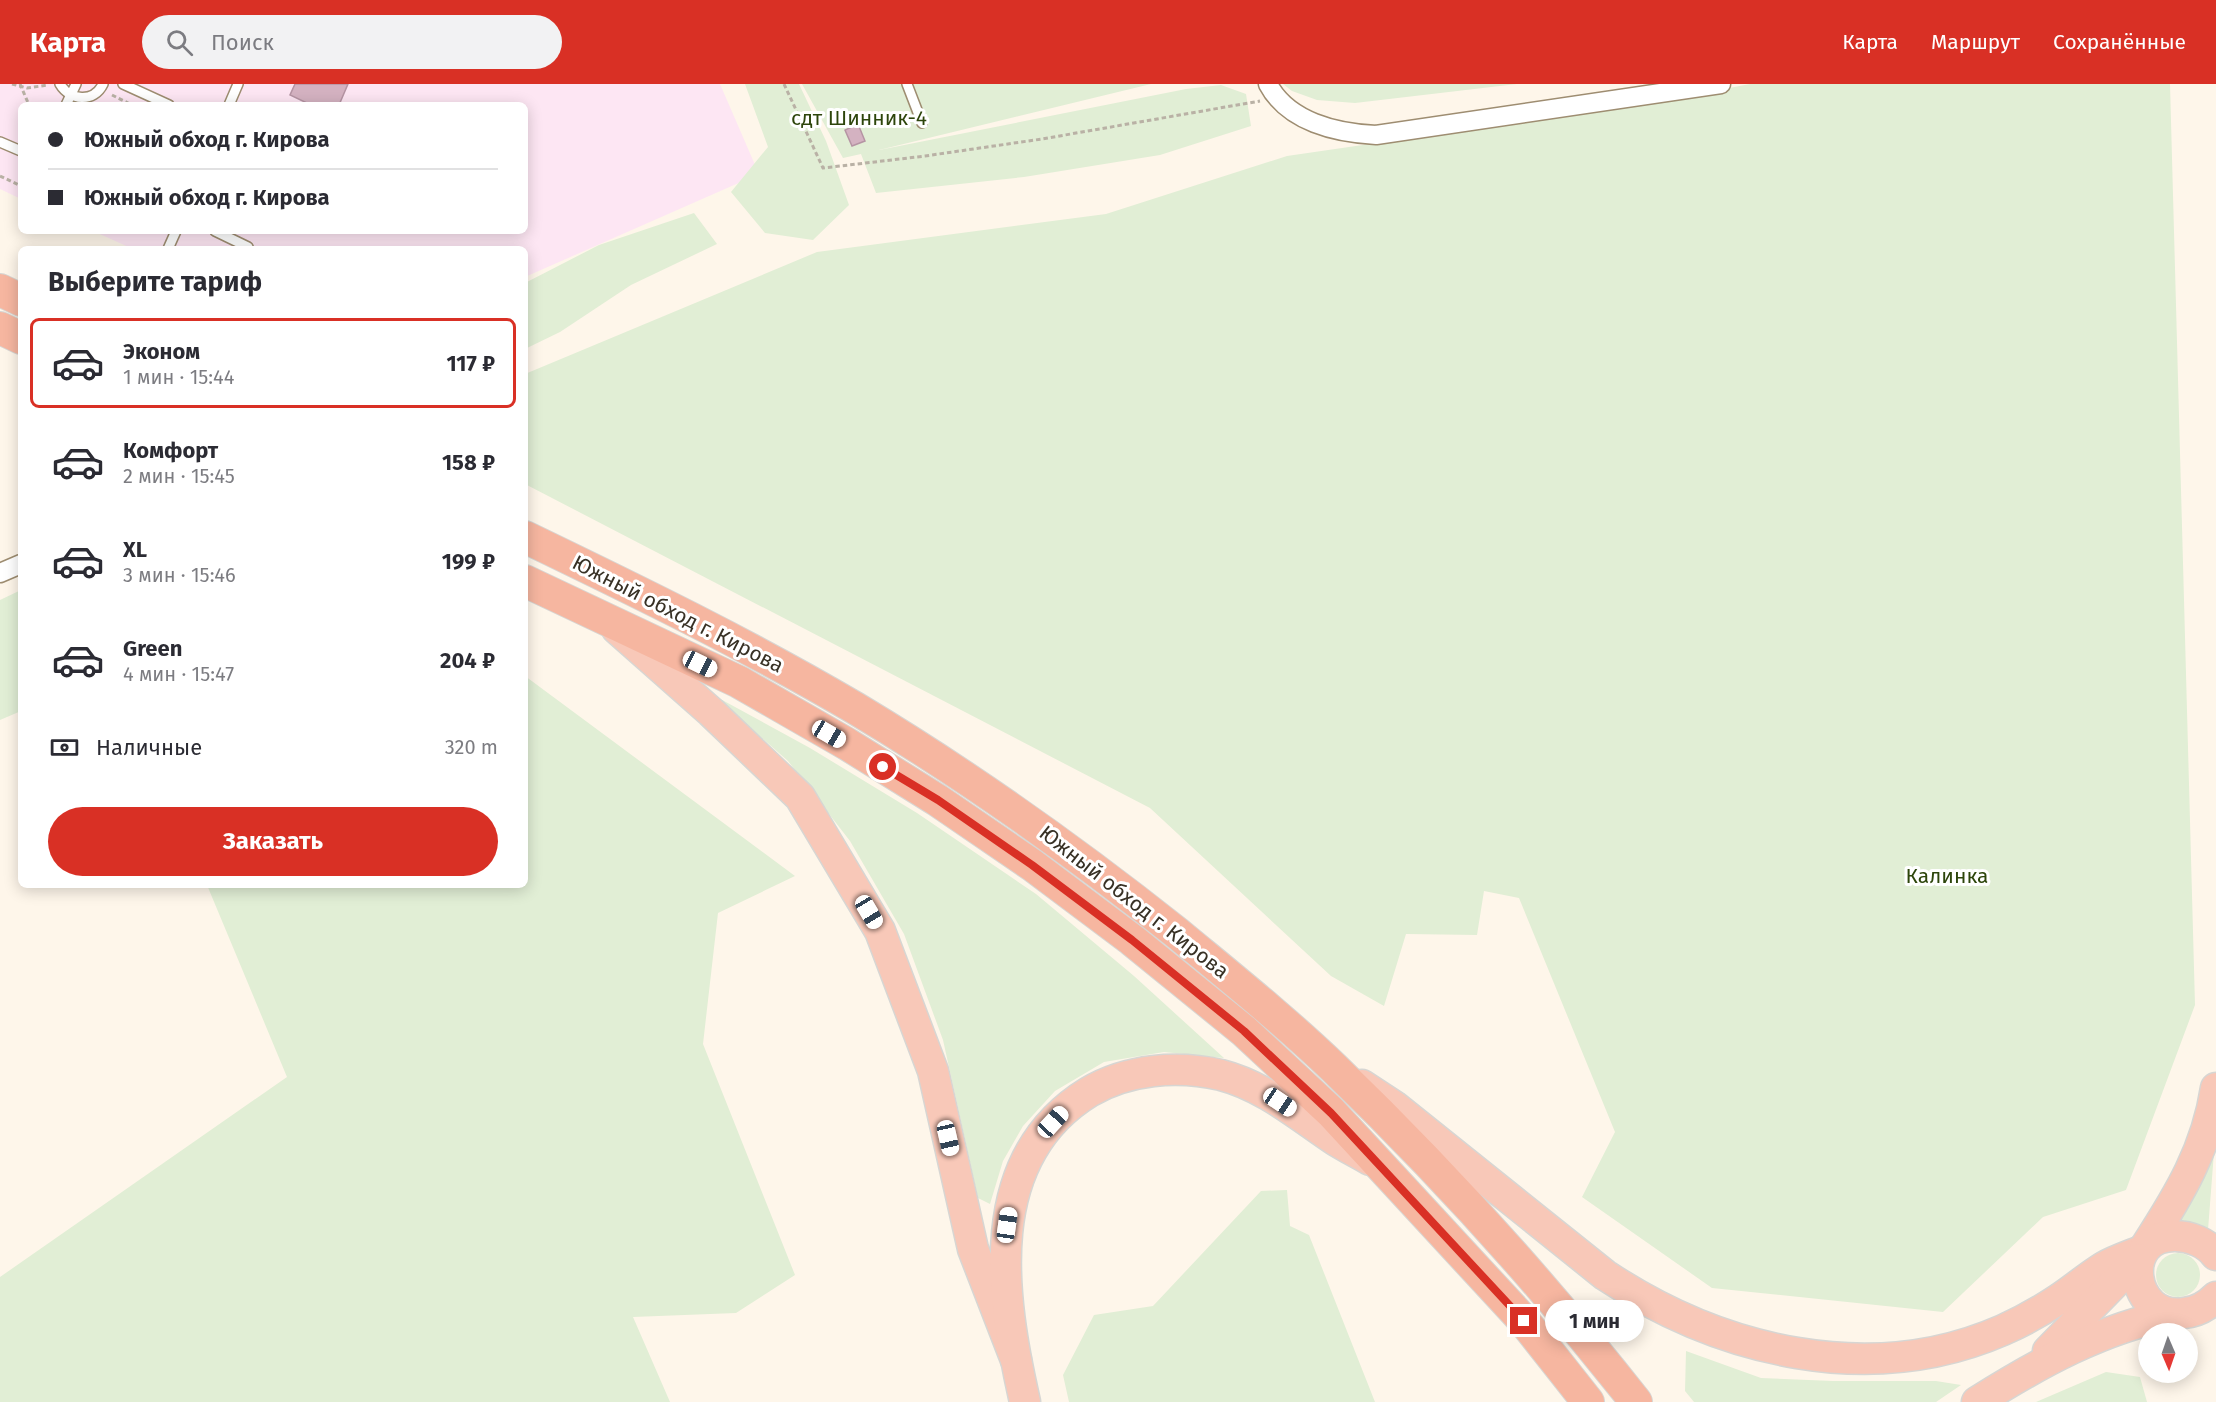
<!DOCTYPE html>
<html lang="ru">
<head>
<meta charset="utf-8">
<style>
	body { margin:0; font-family:"Fira Sans",sans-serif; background:#f2f2f3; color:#2b2b33; height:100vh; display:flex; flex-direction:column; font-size:22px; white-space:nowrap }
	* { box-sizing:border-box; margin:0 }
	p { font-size:20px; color:#7c7c81 }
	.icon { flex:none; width:33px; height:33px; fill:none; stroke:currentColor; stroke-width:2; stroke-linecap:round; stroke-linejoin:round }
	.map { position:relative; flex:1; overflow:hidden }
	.sheet { position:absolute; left:18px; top:162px; width:510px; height:642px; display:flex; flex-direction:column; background:#fff; border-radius:9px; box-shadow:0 3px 15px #0003 }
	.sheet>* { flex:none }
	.guide { position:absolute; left:18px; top:18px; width:510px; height:132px; border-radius:9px; box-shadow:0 3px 15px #0003; display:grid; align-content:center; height:132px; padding:0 30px; background:#fff }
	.needle { width:39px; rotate:178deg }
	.tools { position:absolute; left:2138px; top:1239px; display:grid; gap:12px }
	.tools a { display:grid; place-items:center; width:60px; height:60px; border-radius:50%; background:#fff; box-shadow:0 3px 15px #0003; font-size:30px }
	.end { position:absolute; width:27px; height:27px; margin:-14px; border:8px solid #d93025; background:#fff; box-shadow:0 0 0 3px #fff }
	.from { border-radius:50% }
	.bubble { position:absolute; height:42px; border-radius:21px; background:#fff; box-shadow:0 3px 15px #0003; font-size:20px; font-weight:700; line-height:42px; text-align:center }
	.car { position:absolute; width:18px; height:36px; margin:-18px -9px; border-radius:8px; box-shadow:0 0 4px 2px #0007; background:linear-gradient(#fff 24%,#345 0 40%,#fff 0 76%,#345 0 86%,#fff 0) }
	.guide b { display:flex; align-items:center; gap:21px; height:57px; font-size:22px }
	.guide b+b { border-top:2px solid #e1e1e2 }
	.guide i { width:15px; height:15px; background:#2b2b33 }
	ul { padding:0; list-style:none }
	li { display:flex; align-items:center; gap:18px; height:90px; margin:0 12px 9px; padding:0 18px; border:3px solid transparent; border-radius:9px }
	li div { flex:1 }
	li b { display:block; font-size:22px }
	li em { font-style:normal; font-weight:700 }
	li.on { border-color:#d93025 }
	li>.icon { width:54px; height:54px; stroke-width:1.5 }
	h2 { padding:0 30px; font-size:27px; line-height:72px }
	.pay { display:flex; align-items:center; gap:15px; height:66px; padding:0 30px; font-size:22px }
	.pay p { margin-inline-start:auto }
	.action { display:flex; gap:12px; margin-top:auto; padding:12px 30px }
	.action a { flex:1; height:69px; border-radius:36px; background:#d93025; color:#fff; font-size:24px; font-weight:700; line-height:69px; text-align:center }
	header { display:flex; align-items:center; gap:36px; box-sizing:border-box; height:84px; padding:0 30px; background:#d93025; color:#fff }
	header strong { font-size:28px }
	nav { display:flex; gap:33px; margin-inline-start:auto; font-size:21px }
	.search { width:420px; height:54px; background:#f2f2f3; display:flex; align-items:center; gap:15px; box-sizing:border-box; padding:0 21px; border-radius:33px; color:#7c7c81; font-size:22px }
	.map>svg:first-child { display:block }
</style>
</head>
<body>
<header>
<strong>Карта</strong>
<div class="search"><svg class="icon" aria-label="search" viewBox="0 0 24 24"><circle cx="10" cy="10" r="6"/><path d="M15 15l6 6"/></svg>Поиск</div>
<nav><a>Карта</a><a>Маршрут</a><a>Сохранённые</a></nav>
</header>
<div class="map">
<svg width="2216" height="1318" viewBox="0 0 2216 1318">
	<rect width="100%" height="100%" fill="#fef6ea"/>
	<path fill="#fde6f3" d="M0,0h720l39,90 -234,103v-28h-392l-40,-18h432v-126h-504v94l-21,-10z"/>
	<g fill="#e1eed5">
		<path d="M745,0h54l27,57 23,64 -36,35 -48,-7 -34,-41 37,-45z"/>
		<path d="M802,0h349l-272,66 307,-61 35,-4 25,9 5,32 -91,29 -136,22 -148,16 -15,-39 -18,4z"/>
		<path d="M1283,0h234l-162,19 -38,-3 -25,-9z"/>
		<path d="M1750,0h420l25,921 -69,185 -83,27 -100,95 -231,-24 -130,-91 33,-65 -96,-234 -35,-7 -7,44 -71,-1 -22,72 -53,-30 -181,-168 -625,-324v-110l292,-122 289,-38 181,-58 364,-53z"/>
		<path d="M694,129l23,31 -86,41 -71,47 -35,17v-66l74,-38z"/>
		<path d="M21,506v121l-21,9v-120z"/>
		<path d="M525,592l270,200 -77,37 -15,131 92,231 -59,38 -103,4 37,85h-670v-125l287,-200 -80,-192h318z"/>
		<path d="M713,611l97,53 107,65 119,81 98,82 90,82 -60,-6 -60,10 -49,29 -32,35 -20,35 -13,43 -12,-6 -35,-158 -39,-106 -54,-93 -62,-80z"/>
		<path d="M2214,1068l-6,78 -29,-6z"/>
		<path d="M1287,1106l3,36 19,9 66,167h-306l-6,-27 31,-60 59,-9 108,-115z"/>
		<circle cx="2178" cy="1191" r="22"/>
		<path d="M1686,1267l75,27 72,3h103l25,4 -25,17h-242l-9,-11z"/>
		<path d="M2106,1288l34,5 7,25h-111z"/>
	</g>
	<g fill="#d4b2c1" stroke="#b594a3" stroke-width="1.5">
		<path d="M295,0h53l-9,21h-28l-21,-10z"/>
		<path d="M858,40l7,17 -13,5 -7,-16z"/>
	</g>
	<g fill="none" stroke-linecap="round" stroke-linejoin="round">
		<g stroke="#9e8d71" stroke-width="12">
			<g id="service">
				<path d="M60,0c10,17 34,19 43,0"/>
				<path d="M123,0l46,21"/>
				<path d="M907,0l15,39"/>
				<path d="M66,21l10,-21"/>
				<path d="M229,21l9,-21"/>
				<path d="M0,58l21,9"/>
				<path d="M215,147l33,16"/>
				<path d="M168,165l8,-18"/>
			</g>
		</g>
		<g stroke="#9e8d71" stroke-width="21">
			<g id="minor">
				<path d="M1268,0c20,38 68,49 108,51l345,-51"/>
				<path d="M0,489l21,-9"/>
			</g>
		</g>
		<g stroke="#d7d6d3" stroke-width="33">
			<g id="primary">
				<path d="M617,545l94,83 89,85 80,134 53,140 40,178 43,111"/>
				<path d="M1362,1001l32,21 211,169c116,77 266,113 398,55 20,-9 38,-19 56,-31 15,-10 29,-22 45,-32 12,-7 25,-11 37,-16"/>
				<path d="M2146,1162c33,-51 61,-97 70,-158"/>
				<path d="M2216,1171c-9,-12 -26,-19 -41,-19 -56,-1 -45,85 9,77 13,-1 23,-7 32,-16"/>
				<path d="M2048,1267l90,-92"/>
				<path d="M1025,1318c-24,-106 -45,-243 64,-310 39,-23 88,-27 132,-17 43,11 78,41 114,65 11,7 23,13 35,20"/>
				<path d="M1977,1318c62,-39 125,-74 197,-88"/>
			</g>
		</g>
		<g stroke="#d7d6d3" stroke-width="34">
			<g id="trunk">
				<path d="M0,206l21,10"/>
				<path d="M0,244l21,10"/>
				<path d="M525,453c112,54 223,108 330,171 112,67 220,144 322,225 53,44 107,87 157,135 108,104 209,216 302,334"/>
				<path d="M525,497l214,101 108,62 90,56 95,65 100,75 112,91 87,81 193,209 64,81"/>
			</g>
		</g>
		<g stroke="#b9b1a5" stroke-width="3" stroke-dasharray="4.5 3" stroke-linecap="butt">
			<path d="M12,0l15,4 21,-3"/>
			<path d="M20,0l9,21"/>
			<path d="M784,0l39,84 102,-12 117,-17 218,-38"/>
			<path d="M112,11l20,10"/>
			<path d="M0,92l21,10"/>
		</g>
		<use href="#service" stroke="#fff" stroke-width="9"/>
		<use href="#minor" stroke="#fff" stroke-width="18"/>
		<use href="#primary" stroke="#f8c8b8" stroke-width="30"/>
		<use href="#trunk" stroke="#f6b6a0" stroke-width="32"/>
	</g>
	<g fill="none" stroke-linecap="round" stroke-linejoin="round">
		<path stroke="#d93025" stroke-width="8" d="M883,683l55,33 94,65 100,75 112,91 87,82 193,208"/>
	</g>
	<g text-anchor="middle" stroke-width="6" stroke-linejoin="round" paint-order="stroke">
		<g font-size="21" fill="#2d450b" stroke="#fff">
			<text x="859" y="41">сдт Шинник-4</text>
			<text x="1947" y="799">Калинка</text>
		</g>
		<g font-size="21" fill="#383125" stroke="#fff">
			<text transform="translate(678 530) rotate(27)" y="7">Южный обход г. Кирова</text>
			<text transform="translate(1134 818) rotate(38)" y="7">Южный обход г. Кирова</text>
		</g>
	</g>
</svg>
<div class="tools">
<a><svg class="needle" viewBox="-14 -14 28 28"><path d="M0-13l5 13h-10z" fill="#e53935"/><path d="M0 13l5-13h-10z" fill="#7c7c81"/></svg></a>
</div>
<i class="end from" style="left:883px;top:683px"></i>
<i class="end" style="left:1524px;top:1237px"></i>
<div class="bubble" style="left:1545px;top:1216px;width:99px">1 мин</div>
<i class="car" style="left:700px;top:580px;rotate:116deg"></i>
<i class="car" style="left:829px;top:650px;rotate:120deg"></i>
<i class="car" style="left:869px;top:828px;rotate:149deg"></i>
<i class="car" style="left:1280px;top:1018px;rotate:124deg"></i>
<i class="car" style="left:1053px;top:1038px;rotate:43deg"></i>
<i class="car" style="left:948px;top:1054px;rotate:167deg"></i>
<i class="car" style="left:1007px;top:1141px;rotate:8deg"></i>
<div class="guide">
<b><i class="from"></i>Южный обход г. Кирова</b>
<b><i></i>Южный обход г. Кирова</b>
</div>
<section class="sheet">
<h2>Выберите тариф</h2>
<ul>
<li class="on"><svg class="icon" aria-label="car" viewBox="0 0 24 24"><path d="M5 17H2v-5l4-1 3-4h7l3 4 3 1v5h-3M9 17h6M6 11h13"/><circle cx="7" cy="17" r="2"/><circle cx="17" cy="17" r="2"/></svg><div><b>Эконом</b><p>1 мин · 15:44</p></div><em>117 ₽</em></li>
<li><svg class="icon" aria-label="car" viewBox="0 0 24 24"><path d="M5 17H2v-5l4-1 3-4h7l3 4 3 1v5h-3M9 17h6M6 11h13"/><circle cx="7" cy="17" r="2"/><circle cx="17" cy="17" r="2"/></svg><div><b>Комфорт</b><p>2 мин · 15:45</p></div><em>158 ₽</em></li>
<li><svg class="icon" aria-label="car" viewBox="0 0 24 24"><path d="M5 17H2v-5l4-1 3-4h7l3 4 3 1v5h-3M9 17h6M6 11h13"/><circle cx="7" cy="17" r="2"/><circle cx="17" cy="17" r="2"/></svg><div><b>XL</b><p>3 мин · 15:46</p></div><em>199 ₽</em></li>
<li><svg class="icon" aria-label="car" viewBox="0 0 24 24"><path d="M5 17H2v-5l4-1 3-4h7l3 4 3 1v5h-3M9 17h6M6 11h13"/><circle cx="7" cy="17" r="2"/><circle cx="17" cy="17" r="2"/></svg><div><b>Green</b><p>4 мин · 15:47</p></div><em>204 ₽</em></li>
</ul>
<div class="pay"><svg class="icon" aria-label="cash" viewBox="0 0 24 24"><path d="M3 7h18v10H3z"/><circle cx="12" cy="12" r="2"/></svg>Наличные<p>320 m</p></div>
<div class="action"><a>Заказать</a></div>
</section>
</div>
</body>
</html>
